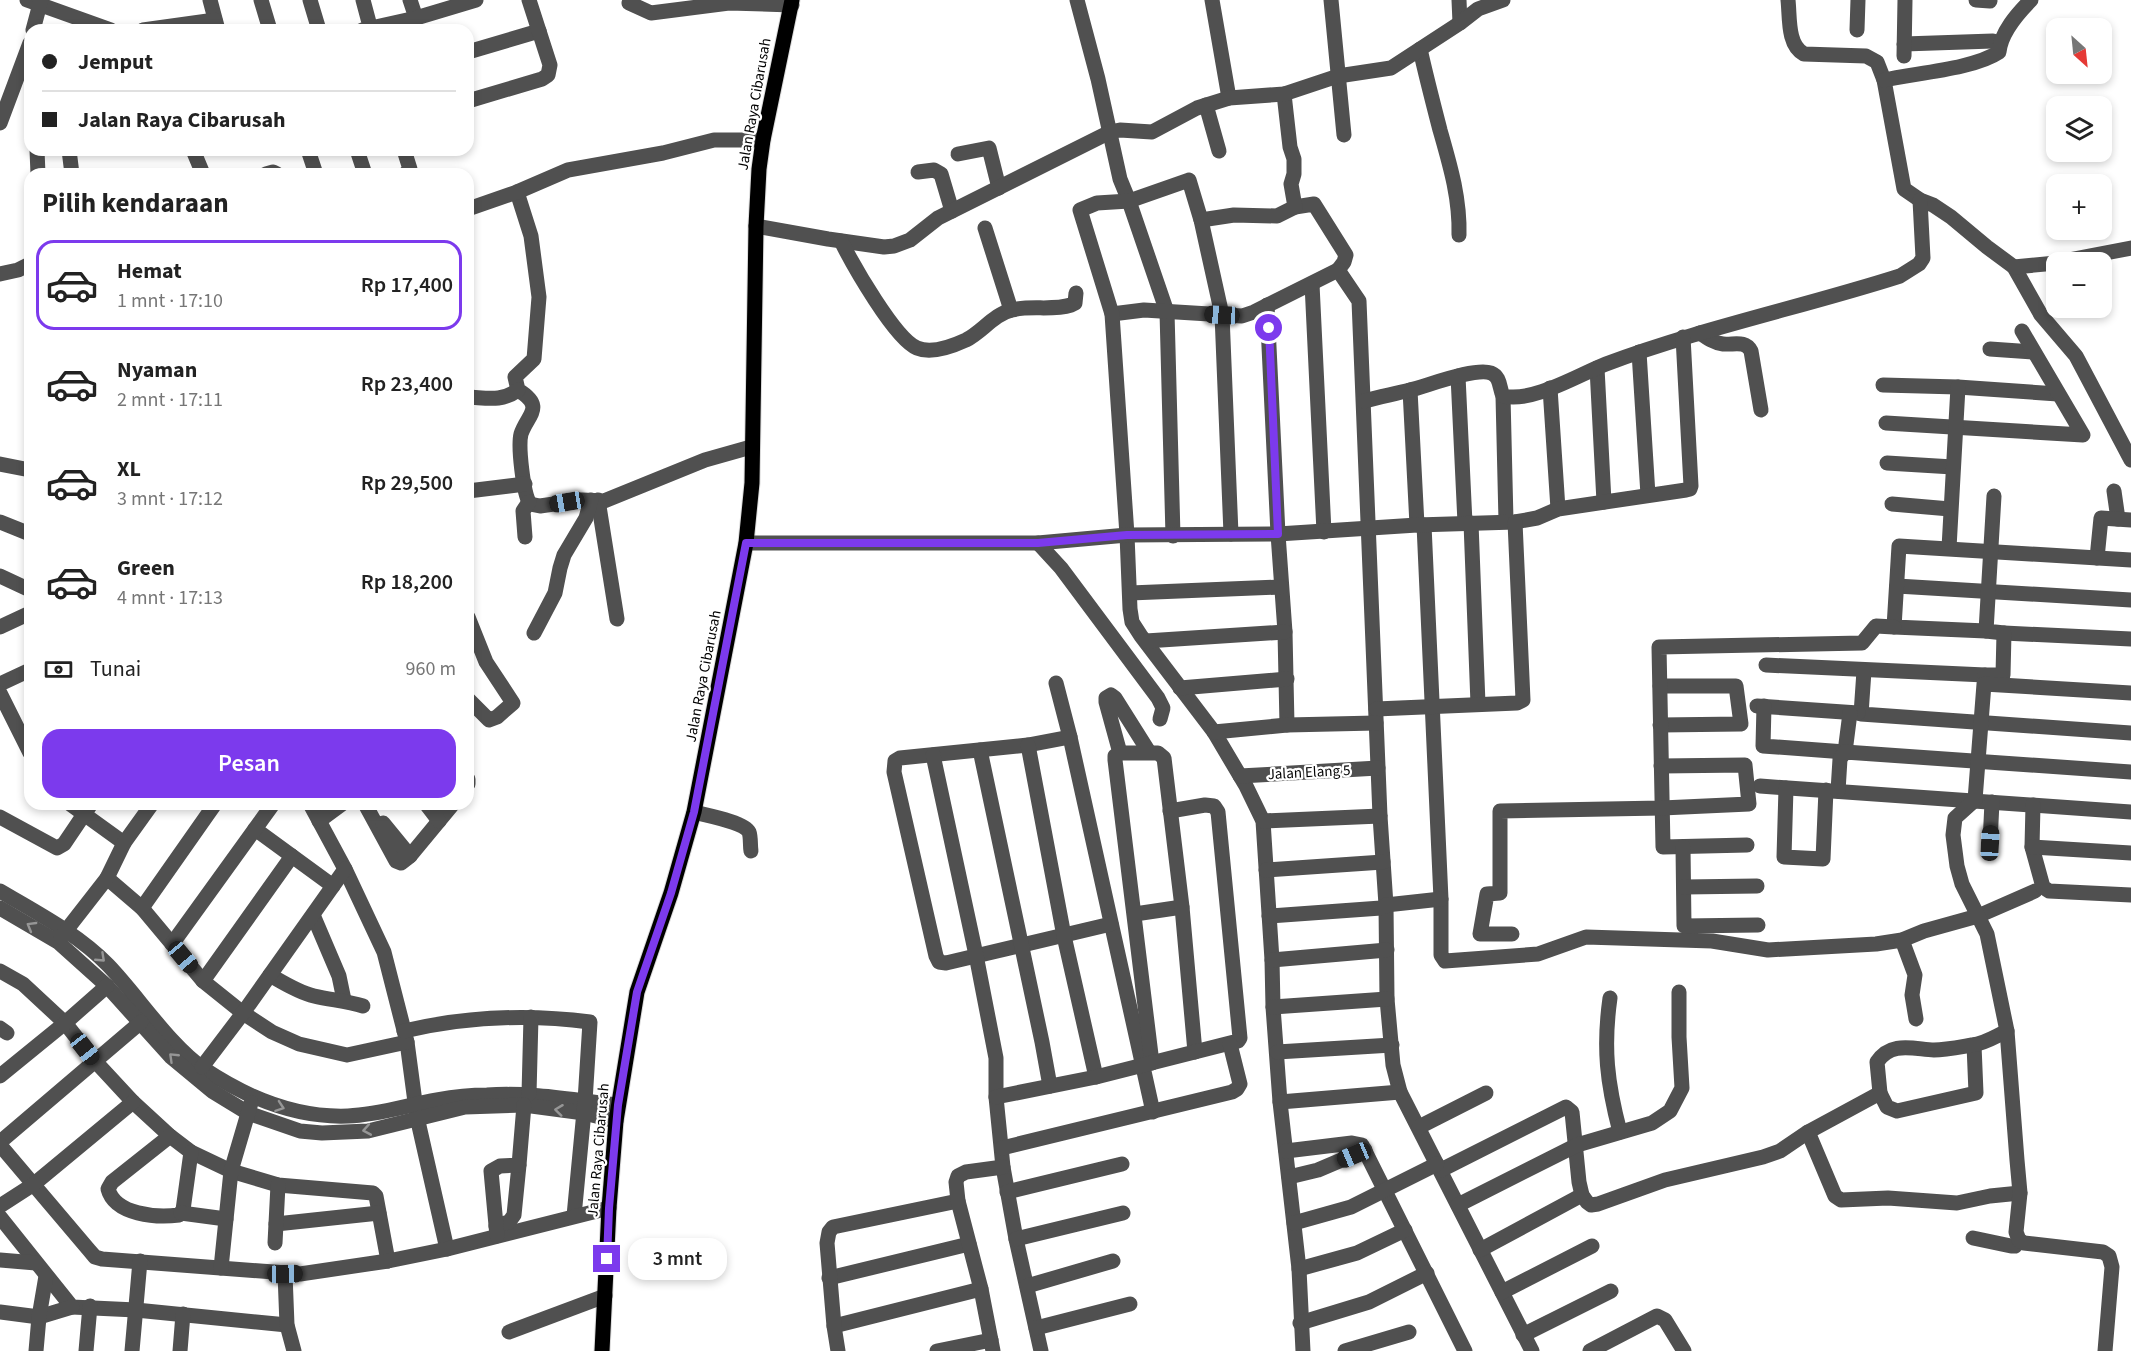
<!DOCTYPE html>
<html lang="id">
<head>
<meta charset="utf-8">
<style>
	body { margin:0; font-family:"Source Sans 3",sans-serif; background:#f6f6f6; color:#222; height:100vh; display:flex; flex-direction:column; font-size:22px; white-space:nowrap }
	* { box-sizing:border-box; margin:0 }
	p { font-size:20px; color:#767676 }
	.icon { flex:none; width:33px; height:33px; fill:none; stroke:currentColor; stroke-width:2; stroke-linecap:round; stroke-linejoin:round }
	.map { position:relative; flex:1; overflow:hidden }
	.details { position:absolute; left:24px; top:168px; width:450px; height:642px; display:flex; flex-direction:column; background:#fff; border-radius:18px; box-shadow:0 3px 9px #0003 }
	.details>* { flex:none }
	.guide { position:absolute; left:24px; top:24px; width:450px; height:132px; border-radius:18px; box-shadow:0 3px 9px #0003; display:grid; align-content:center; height:132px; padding:0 18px; background:#fff }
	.needle { width:39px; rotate:153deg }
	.tools { position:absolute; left:2046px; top:18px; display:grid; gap:12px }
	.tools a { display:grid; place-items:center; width:66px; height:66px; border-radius:12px; background:#fff; box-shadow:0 3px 9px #0003; font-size:30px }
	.end { position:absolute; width:27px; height:27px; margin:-14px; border:8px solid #7c3aed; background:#fff; box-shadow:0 0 0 3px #fff }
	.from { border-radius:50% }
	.bubble { position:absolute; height:42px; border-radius:18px; background:#fff; box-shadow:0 3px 9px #0003; font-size:20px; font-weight:600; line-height:42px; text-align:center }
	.car { position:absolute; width:18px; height:36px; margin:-18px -9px; border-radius:8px; box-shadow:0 0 4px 2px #0007; background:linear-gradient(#222 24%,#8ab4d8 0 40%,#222 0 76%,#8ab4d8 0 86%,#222 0) }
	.guide b { display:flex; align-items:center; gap:21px; height:57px; font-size:22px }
	.guide b+b { border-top:2px solid #e0e0e0 }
	.guide i { width:15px; height:15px; background:#222 }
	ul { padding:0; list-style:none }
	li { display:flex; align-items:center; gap:18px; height:90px; margin:0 12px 9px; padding:0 6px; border:3px solid transparent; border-radius:18px }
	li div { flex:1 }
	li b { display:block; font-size:22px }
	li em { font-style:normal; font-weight:600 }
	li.current { border-color:#7c3aed }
	li>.icon { width:54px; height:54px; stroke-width:1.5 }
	h2 { padding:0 18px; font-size:27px; line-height:72px }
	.pay { display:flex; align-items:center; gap:15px; height:66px; padding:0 18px; font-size:22px }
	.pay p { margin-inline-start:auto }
	.button { display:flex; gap:12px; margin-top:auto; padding:12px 18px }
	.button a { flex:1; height:69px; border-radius:18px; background:#7c3aed; color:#fff; font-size:24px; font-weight:600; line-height:69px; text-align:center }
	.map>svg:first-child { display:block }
</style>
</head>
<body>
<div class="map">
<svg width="2131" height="1351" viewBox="0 0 2131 1351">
	<rect width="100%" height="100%" fill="#fff"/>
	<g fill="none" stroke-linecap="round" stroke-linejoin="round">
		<g stroke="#dbdbdb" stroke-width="17">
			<path id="major" d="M602,1351l7,-143 7,-87 21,-129 34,-99 23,-81 52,-269 6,-60 4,-257 3,-57 4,-29 29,-140"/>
		</g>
		<g stroke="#505050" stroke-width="15">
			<path d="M27,0l84,30"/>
			<path d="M210,0l8,30"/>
			<path d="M261,0l9,30"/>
			<path d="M310,0l9,30"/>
			<path d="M363,0l8,30"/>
			<path d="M410,0l6,18"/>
			<path d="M1077,0l21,79 22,100 9,22 38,111 6,224"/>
			<path d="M1212,0l17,98"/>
			<path d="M1331,0l13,135"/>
			<path d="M1459,0l1,23"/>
			<path d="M1788,0c2,17 -1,45 16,54l62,2 11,6 7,18 20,109 16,11 13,5 18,12 36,30 27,20 27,48 35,41 55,104"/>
			<path d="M1976,0l14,1"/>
			<path d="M629,3l22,10 78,-10 63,2"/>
			<path d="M33,30l8,-30"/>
			<path d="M143,30l72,-10"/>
			<path d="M362,30l54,-12 60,-18"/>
			<path d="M1857,30l1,-30"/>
			<path d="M1904,44l89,-3"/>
			<path d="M1420,49c6,27 13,54 20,81 10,35 20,68 19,105"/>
			<path d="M468,52l71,-21"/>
			<path d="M1904,56l1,-56"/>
			<path d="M1884,80c31,-7 90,-11 115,-28 2,-20 18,-38 32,-52"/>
			<path d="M468,101l74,-22 6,-4 2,-10 -21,-65"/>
			<path d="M1206,105l13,46"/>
			<path d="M0,123l30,-80"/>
			<path d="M37,150l1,24"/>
			<path d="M69,150l3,24"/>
			<path d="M193,150l10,24"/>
			<path d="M308,150l8,24"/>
			<path d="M357,150l8,24"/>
			<path d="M404,150l6,19 -5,5"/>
			<path d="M958,154l31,-6 10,40"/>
			<path d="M918,172l16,-2 7,4 11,37"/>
			<path d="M266,174l7,-2 4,2"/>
			<path d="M517,192l14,44 8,61 -5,62 -19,18 3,13c28,17 9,25 3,44 -3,12 2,59 9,70l10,2 42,-6 22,1 101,-41 46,-13"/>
			<path d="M1295,207l19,-3 32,51 -2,7 -6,8"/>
			<path d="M468,209l49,-17 51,-22 95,-17 51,-13h49"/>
			<path d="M1201,220l33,-5 43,1 18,-9 -4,-23 3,-10v-15l-4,-12 -6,-53"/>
			<path d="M756,226l72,13 56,8 10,-1 16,-6 28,-22 172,-86 10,-2 32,2 45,-24 32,-10 55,-4 54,-18 53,-8 69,-45 18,-14 25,-9"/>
			<path d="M985,228l26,82"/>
			<path d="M841,241c12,24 54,98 76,107 14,6 36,-2 49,-8 16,-8 28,-26 46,-30 19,-5 40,1 59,-5l4,-2 1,-10"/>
			<path d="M2058,262l73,-14"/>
			<path d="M2014,267l42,-4"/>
			<path d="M0,274l18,-4 12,-6"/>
			<path d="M1312,284l12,248"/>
			<path d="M1267,305l11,229 7,98 2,93"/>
			<path d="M1112,314l32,-4 98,6 12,-4 84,-42 21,31 21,515 6,89 1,94 6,66 7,27 132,259"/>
			<path d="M1700,333c7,5 14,10 23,11 11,1 22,-4 28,7l10,59"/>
			<path d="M1990,349l43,3"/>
			<path d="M1639,352l9,143"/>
			<path d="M1597,368l7,134"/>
			<path d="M1458,376l7,147"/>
			<path d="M1883,385l75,2 100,7"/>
			<path d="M1550,388l8,121"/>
			<path d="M1410,390l7,135"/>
			<path d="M1503,396l3,125"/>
			<path d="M468,397c20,1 33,5 50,-7"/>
			<path d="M1364,401c15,-4 30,-7 46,-11 17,-4 65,-23 81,-17 10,4 8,15 12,23 30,7 75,-21 103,-32 96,-36 197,-57 294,-88l19,-12 4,-6 -3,-58"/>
			<path d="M1886,423l197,12 -61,-104"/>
			<path d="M1887,463l66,4"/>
			<path d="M0,464l30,6"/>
			<path d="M468,491l57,-7"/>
			<path d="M2114,491l4,28"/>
			<path d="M598,500l19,119"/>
			<path d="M1892,504l58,5"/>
			<path d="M0,522l30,12"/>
			<path d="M1471,523l7,181"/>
			<path d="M1424,525l17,374v56l4,6 93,-7 48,-17 126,4 56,9 108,-6 26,-4 22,-9 54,-15 57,-25"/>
			<path d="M1231,534l-9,-219 -21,-95 -12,-40 -60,21 -32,2 -17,7 32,104 15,221 3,74 2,13 9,14 73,96 32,54 17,35 9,139 1,47 7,95 19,167 4,82"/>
			<path d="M525,537l-2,-26 6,-9"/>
			<path d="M746,543h292l89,-8 151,-1 139,-9 98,-3 22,-4 21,-9 128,-19 4,-1 1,-3 -8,-149"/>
			<path d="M1038,543l23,25 97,130 5,10 -3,11"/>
			<path d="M1949,548l9,-161"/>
			<path d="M2097,558l4,-40 30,2"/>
			<path d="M0,576l30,14"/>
			<path d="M1897,586l234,14"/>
			<path d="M1130,593l151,-6"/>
			<path d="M468,617l18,45 27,41 -16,14 -8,3 -21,-21"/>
			<path d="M0,627l30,-14"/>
			<path d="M1986,631l-92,-4 5,-81 232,14"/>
			<path d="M534,633l21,-40 5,-25 4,-13 22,-37 5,-18"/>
			<path d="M2004,633l127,6"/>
			<path d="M1146,641l139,-9"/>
			<path d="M1766,665l219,10"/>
			<path d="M1864,671l-3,43 270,19"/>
			<path d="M1985,677v-2h18l1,-42 -18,-2 8,-135"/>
			<path d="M1056,683l14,54 83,375"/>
			<path d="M0,684l30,-14"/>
			<path d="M1660,686h76l5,38 -81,1"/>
			<path d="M1180,688l107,-9"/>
			<path d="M0,693l30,60"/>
			<path d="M1757,706l101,7"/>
			<path d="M1764,706l-1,40 82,6 5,-39"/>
			<path d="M1376,709l141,-6 6,-3 -8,-178"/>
			<path d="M1214,732l73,-7 89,-2"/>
			<path d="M1070,737l-42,8 -128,13 -5,3 -1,11 42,184 3,6 7,1 165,-39"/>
			<path d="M1028,745l36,191 32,141"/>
			<path d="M980,750l62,292 8,44"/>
			<path d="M1120,753l-14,-51v-4l5,-3 4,3 34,54"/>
			<path d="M933,755l43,200 20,103v39l7,70 13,72 25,112"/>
			<path d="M1240,776l138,-8"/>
			<path d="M468,779v5"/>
			<path d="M1760,786l371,26"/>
			<path d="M1786,788l-2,69 39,2 3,-69"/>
			<path d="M1838,791l2,-32 5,-7 286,20"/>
			<path d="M70,804l54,39"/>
			<path d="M310,804l35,65 39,83 23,90 10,75 30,132"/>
			<path d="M365,804l31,57 5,2 9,-7 43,-52"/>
			<path d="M426,804l13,17"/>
			<path d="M2033,805l-1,42 11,40 6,4 82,4"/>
			<path d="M694,812c11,3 50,10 55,20 2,5 1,14 2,19"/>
			<path d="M0,817l57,31 7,-4 27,-40"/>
			<path d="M319,821l23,-17"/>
			<path d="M1263,821l117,-5"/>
			<path d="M383,823l27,33"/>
			<path d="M255,829l78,57"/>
			<path d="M1990,843l2,-41"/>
			<path d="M1747,845l-84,2 -4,-200 203,-4 14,-17 18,1"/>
			<path d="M1683,847l1,79 74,-1"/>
			<path d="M2032,847l99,6"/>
			<path d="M1266,870l117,-8"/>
			<path d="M107,878l35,30 61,73 40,32 29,19 27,12 48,11 60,-13"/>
			<path d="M1684,887l73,-1"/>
			<path d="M0,891c37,22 78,43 108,74 30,31 61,80 96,104 42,28 92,49 144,47 30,-1 60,-11 89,-16 16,-3 33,-5 50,-5 44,-3 87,5 131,10"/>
			<path d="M0,908l58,34 49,44 64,71 41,34 36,22 52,18 22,2 46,-2 97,-24 59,-2 60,8 32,8"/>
			<path d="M142,908l73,-104"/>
			<path d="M1135,914l47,-7"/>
			<path d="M313,915l26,61 5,24"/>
			<path d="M1269,916l112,-8 5,-3 55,-6"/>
			<path d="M1512,934h-32l7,-40 13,-1v-82l162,-3 87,-4 -4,-39 -84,1"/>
			<path d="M61,937l46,-59 17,-35 28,-39"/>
			<path d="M1902,940l13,35 -3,20 4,24"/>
			<path d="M172,944l101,-140"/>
			<path d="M1272,960l115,-10"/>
			<path d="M0,971l23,13 42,39 30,38 38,41 37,34 21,16 40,19 47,14 95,8 3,3 12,65"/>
			<path d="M270,975c14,8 28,17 44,21 17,4 32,5 49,10"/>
			<path d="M203,981l89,-125"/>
			<path d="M1610,998c-7,50 -3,85 10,134"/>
			<path d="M1273,1007l114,-8"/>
			<path d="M0,1028l7,5"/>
			<path d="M404,1031c60,-14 125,-17 186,-9l-5,79 -11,115"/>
			<path d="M1277,1052l115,-7"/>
			<path d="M1152,1063l-37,-303v-4l5,-3h38l6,5 18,149 13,145"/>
			<path d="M202,1067l41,-54 102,-144"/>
			<path d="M0,1076l65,-53 42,-37"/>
			<path d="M1880,1093l7,14 10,4 79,-18 -2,-48"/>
			<path d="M529,1094l2,-77"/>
			<path d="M996,1097l100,-20 142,-36 2,-3 -22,-226 -4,-6 -9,-1 -35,6"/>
			<path d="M1280,1102l120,-10"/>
			<path d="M1419,1127l67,-34"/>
			<path d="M1808,1132l27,64 6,4 47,-2 69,5 33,-7 30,-3"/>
			<path d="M170,1136l-58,46 -4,7c7,26 49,29 71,26l4,-5 8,-58"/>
			<path d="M0,1142l141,-120"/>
			<path d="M0,1145l89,105 6,7 7,2 198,15 88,-13 59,-12 162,-41"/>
			<path d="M1002,1148l230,-56 5,-3 3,-5 -10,-40"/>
			<path d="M1286,1151l66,-8 10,2 103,206"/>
			<path d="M1441,1170l125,-63 6,5 7,70 3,13 5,7 4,3 7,-1 67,-24 98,-23 17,-6 28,-19 72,-39 -3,-31c14,-21 36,-13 57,-12 11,0 26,-3 38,-5 12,-1 24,-9 35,-14"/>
			<path d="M1289,1177l29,-7 47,-20"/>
			<path d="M1007,1192l115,-28"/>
			<path d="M1458,1205l119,-60 75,-22 18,-12 12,-23 -3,-51v-45"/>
			<path d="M0,1206l34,-22 99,-82"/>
			<path d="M181,1213l45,6"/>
			<path d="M0,1217l72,90 64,3 151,15"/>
			<path d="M1294,1223l57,-16 86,-43"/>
			<path d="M276,1224l103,-11"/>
			<path d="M496,1226l13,-4 5,-7 5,-50"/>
			<path d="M497,1236l-6,-65 9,-5 19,-1 5,-60"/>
			<path d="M1973,1238l38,8h4l4,-6"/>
			<path d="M1016,1239l107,-26"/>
			<path d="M275,1243l3,-58"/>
			<path d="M1480,1250l102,-55"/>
			<path d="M0,1260l36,3"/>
			<path d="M221,1268l10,-97 20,-68"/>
			<path d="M1299,1269l58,-16 48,-23"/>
			<path d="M285,1274l2,51 7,26"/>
			<path d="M829,1278l140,-34"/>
			<path d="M1027,1286l86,-25"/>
			<path d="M1502,1292l90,-46"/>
			<path d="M0,1312l39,5 33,-10"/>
			<path d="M1300,1323l69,-21 58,-29"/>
			<path d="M834,1326l147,-37"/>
			<path d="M1036,1328l94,-24"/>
			<path d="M509,1332l96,-36"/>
			<path d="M1523,1335l88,-44"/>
			<path d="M36,1351l3,-34 7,-41"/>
			<path d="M86,1351l4,-45"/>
			<path d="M132,1351l8,-90"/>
			<path d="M180,1351l3,-37"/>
			<path d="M838,1351l-4,-25 -7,-83 2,-11 4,-5 125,-26"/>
			<path d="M937,1351l54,-11"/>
			<path d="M993,1351l-12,-62 -23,-88 -2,-19 2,-6 8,-4 37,-5"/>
			<path d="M1345,1351l64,-19"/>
			<path d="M1590,1351l67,-35 8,4 19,31"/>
			<path d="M2105,1351l7,-84 -3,-11 -6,-4 -79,-9 -5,-3 -3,-8 4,-39 -3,-33 -10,-129 -20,-97 -25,-50 -5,-18 -4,-31 2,-17 20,-18 9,-116 147,9"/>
		</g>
		<use href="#major" stroke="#000" stroke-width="15"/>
	</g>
	<defs><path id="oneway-chevron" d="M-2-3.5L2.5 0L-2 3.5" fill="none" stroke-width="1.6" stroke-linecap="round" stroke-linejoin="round" transform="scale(1.5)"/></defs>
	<g stroke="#969696">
		<use href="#oneway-chevron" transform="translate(31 926) rotate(-150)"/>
		<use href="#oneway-chevron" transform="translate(101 958) rotate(43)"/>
		<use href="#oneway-chevron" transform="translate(173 1057) rotate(-136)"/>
		<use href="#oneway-chevron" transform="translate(280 1107) rotate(19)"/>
		<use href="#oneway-chevron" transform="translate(559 1110) rotate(-173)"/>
		<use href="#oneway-chevron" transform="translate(367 1130) rotate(170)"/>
	</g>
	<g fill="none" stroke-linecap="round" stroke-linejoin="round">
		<path stroke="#7c3aed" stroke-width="8" d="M607,1259l2,-51 9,-103 19,-113 34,-99 23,-81 52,-269h292l89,-8 151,-1 -9,-206"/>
	</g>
	<g text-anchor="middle" stroke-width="4.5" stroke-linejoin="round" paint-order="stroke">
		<g font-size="15" fill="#000" stroke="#fff">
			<text transform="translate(754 104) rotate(-80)" y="5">Jalan Raya Cibarusah</text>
			<text transform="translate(703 676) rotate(-79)" y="5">Jalan Raya Cibarusah</text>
			<text transform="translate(1309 772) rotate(-3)" y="5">Jalan Elang 5</text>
			<text transform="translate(598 1150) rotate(-85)" y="5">Jalan Raya Cibarusah</text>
		</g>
	</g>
</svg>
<div class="tools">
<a><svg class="needle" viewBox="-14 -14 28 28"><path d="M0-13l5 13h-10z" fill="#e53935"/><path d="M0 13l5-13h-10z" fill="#767676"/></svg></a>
<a><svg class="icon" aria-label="layers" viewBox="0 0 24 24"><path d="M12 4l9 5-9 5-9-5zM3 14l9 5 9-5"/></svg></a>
<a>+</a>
<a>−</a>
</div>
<i class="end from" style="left:1269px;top:328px"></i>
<i class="end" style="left:607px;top:1259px"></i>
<div class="bubble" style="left:628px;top:1238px;width:99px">3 mnt</div>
<i class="car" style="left:1222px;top:315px;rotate:273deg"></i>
<i class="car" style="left:567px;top:502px;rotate:261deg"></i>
<i class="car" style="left:1990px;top:843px;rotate:3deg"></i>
<i class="car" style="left:183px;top:957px;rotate:140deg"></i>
<i class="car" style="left:85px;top:1049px;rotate:142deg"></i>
<i class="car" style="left:1354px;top:1155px;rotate:247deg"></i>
<i class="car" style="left:285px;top:1274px;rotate:89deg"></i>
<div class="guide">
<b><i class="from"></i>Jemput</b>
<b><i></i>Jalan Raya Cibarusah</b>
</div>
<section class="details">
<h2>Pilih kendaraan</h2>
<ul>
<li class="current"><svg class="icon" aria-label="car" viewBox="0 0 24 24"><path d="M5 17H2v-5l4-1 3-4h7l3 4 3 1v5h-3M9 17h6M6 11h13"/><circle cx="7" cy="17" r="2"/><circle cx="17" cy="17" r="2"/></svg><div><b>Hemat</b><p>1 mnt · 17:10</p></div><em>Rp 17,400</em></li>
<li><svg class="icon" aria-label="car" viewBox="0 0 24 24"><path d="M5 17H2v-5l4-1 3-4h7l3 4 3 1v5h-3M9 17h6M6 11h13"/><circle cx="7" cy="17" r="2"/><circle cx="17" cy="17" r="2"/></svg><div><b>Nyaman</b><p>2 mnt · 17:11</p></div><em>Rp 23,400</em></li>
<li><svg class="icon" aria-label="car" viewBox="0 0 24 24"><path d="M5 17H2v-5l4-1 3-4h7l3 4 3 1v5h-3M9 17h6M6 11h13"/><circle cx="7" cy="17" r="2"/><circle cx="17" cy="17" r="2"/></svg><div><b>XL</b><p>3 mnt · 17:12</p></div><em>Rp 29,500</em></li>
<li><svg class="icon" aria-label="car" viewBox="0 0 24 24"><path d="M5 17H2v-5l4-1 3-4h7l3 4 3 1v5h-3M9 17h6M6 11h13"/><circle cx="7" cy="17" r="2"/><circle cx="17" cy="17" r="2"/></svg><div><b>Green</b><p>4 mnt · 17:13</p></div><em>Rp 18,200</em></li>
</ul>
<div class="pay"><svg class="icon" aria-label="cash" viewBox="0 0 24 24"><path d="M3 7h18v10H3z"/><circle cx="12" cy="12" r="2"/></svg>Tunai<p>960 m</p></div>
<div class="button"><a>Pesan</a></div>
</section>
</div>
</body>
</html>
